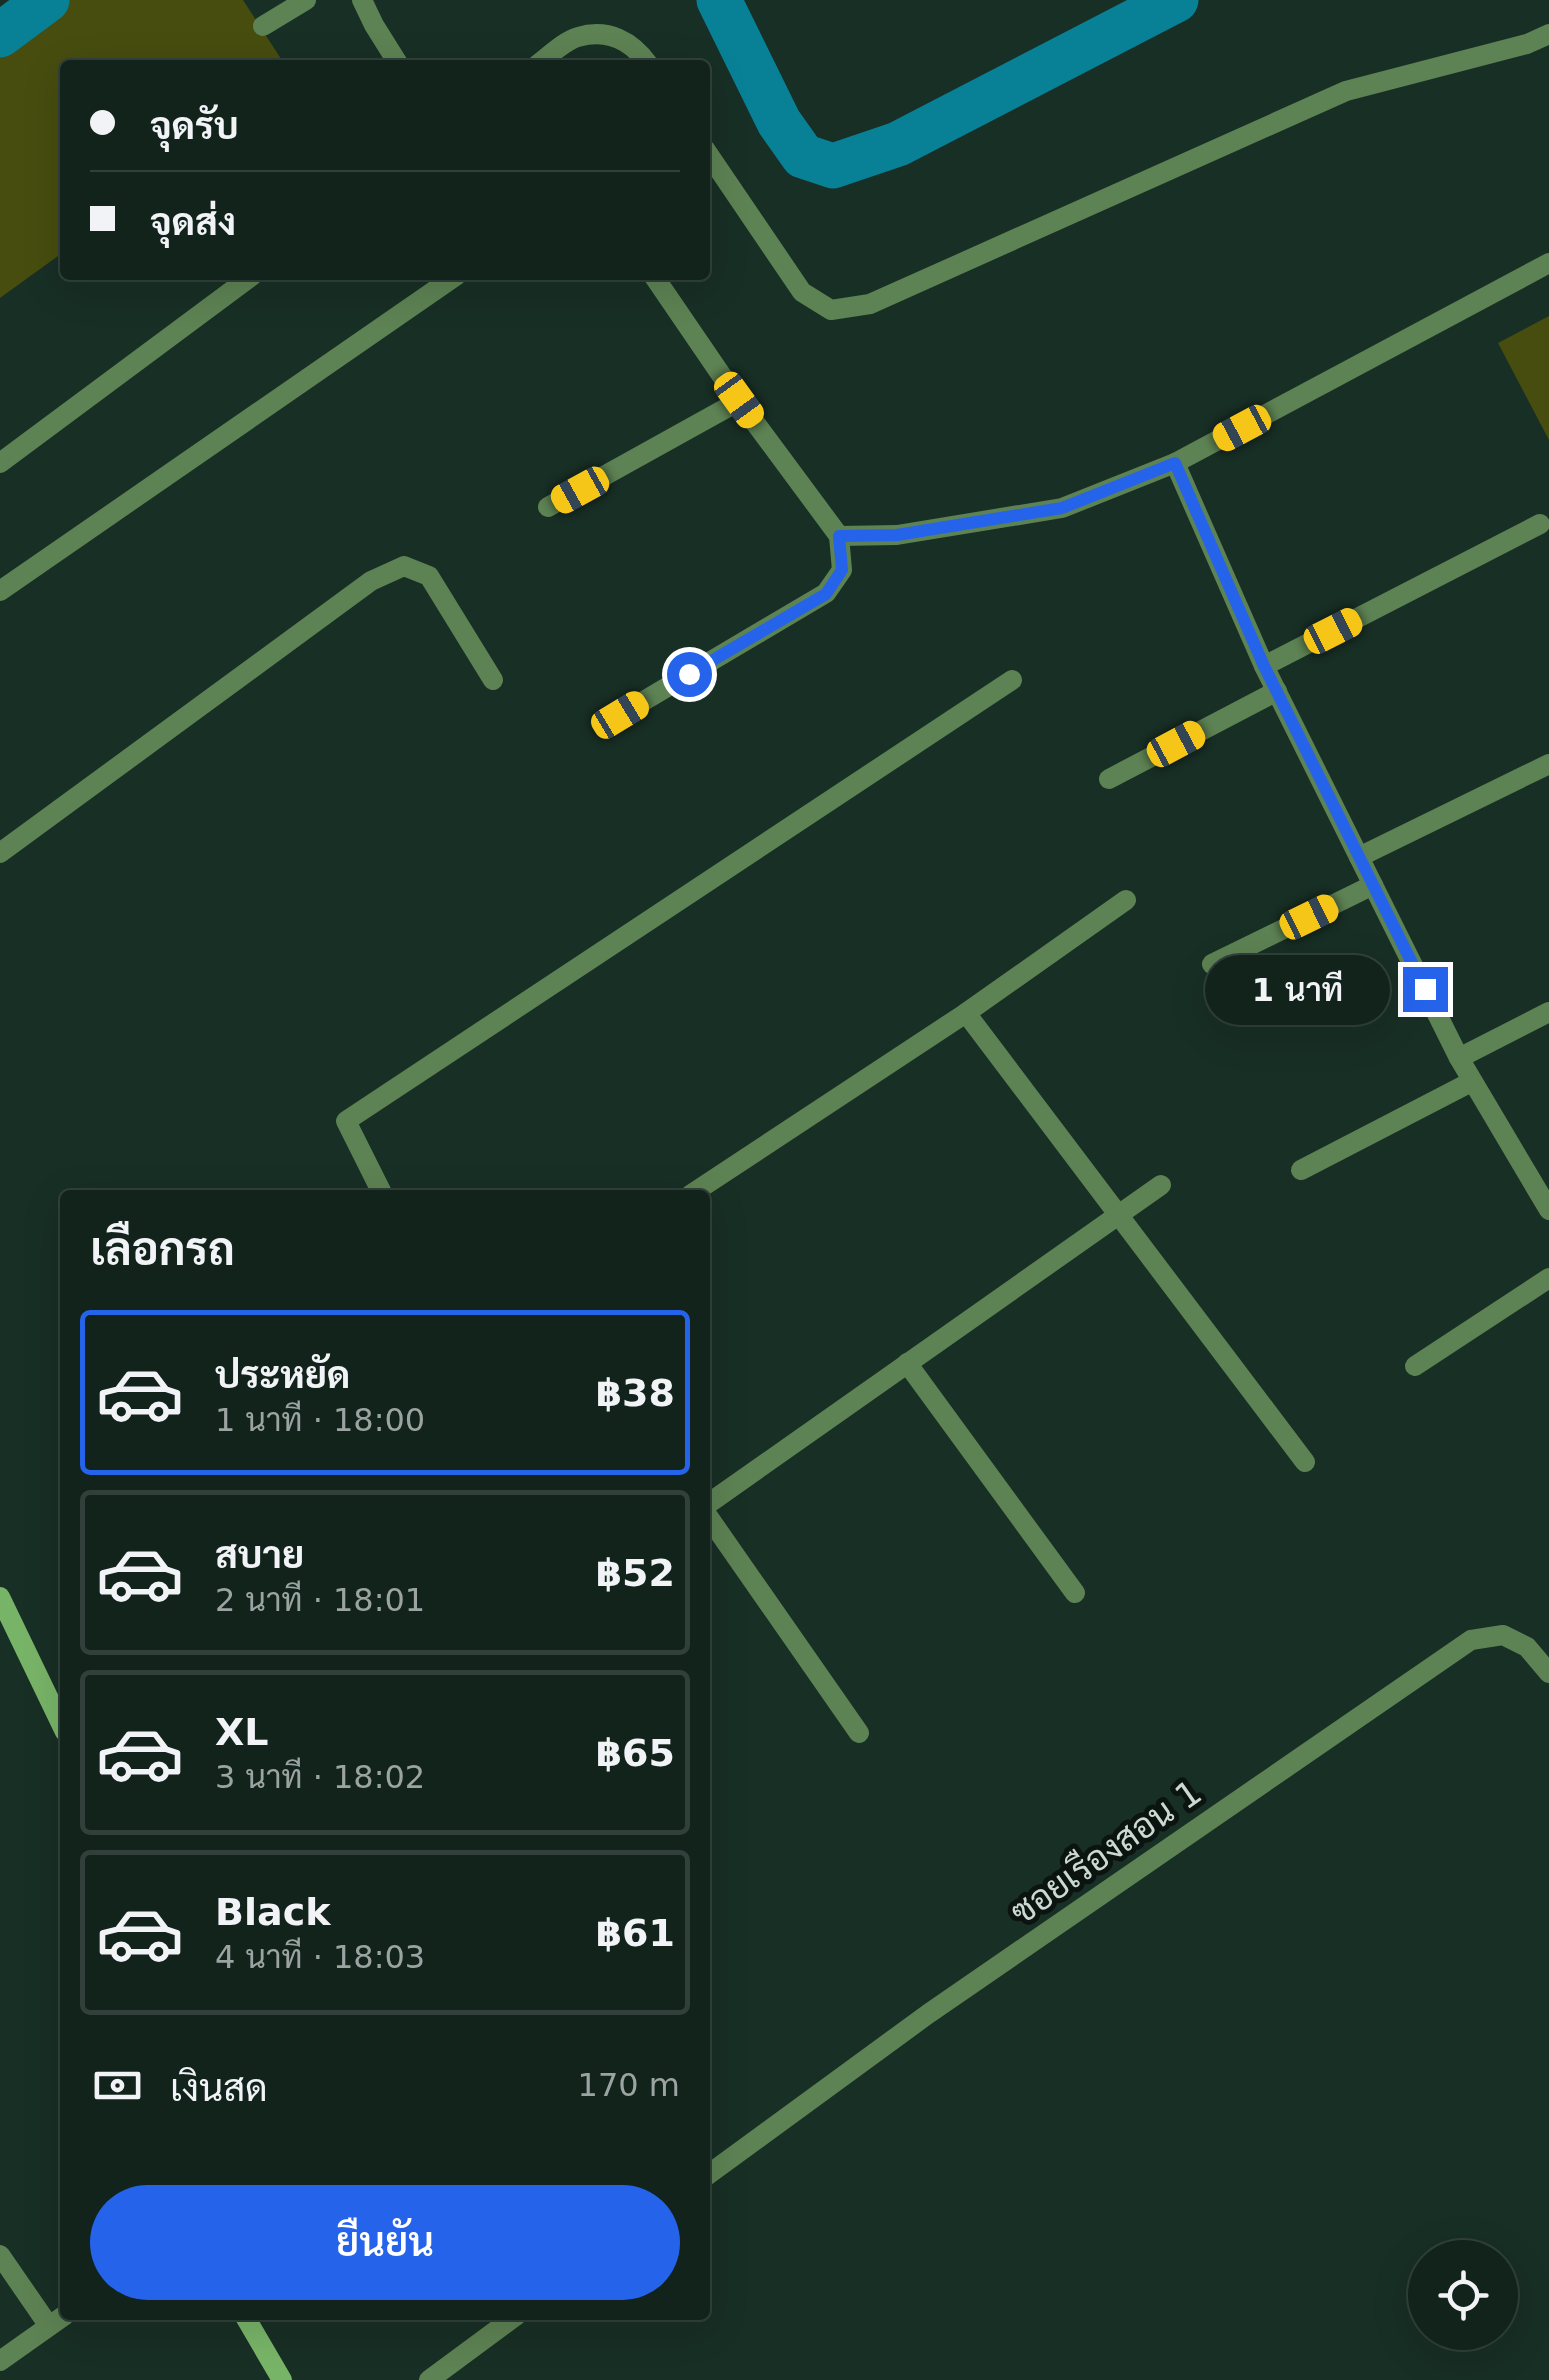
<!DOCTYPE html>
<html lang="th">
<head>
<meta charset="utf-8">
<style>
	body { margin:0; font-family:"DejaVu Sans",Sarabun,sans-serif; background:#1b2b25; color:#f1f3f6; height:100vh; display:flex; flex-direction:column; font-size:38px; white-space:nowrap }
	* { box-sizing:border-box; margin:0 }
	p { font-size:32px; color:#9ca4a3 }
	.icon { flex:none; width:55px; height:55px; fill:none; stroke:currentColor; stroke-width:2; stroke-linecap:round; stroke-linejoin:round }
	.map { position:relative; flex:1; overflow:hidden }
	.side { position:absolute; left:60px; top:1190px; width:650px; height:1130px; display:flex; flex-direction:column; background:#12231c; border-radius:10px; box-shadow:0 10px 40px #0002,0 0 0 2px #31403b }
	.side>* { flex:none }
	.hud { position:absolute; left:60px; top:60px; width:650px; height:220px; border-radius:10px; box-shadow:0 10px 40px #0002,0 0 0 2px #31403b; display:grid; align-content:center; height:220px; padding:0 30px; background:#12231c }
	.buttons { position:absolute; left:1408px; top:2240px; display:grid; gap:20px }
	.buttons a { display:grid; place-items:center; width:110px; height:110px; border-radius:50%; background:#12231c; box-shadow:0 10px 40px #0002,0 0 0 2px #31403b; font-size:50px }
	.end { position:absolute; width:45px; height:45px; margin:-22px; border:12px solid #2563eb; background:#fff; box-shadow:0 0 0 5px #fff }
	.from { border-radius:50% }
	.bubble { position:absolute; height:70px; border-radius:35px; background:#12231c; box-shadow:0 10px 40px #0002,0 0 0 2px #31403b; font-size:32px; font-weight:600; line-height:70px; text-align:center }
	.car { position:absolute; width:30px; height:60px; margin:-30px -15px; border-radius:12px; box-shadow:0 0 8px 2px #0007; background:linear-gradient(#f5c518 24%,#345 0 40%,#f5c518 0 76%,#345 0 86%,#f5c518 0) }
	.hud b { display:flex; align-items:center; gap:35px; height:95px; font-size:38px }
	.hud b+b { border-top:2px solid #31403b }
	.hud i { width:25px; height:25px; background:#f1f3f6 }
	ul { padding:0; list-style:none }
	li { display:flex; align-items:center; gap:30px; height:165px; margin:0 20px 15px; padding:0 10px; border:5px solid #31403b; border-radius:10px }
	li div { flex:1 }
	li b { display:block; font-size:38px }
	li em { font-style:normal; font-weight:600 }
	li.on { border-color:#2563eb }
	li>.icon { width:90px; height:90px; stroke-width:1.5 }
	h2 { padding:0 30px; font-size:45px; line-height:120px }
	.pay { display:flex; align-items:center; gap:25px; height:110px; padding:0 30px; font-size:38px }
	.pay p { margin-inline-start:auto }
	.button { display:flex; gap:20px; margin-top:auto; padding:20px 30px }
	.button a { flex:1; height:115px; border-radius:60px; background:#2563eb; color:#fff; font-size:40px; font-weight:600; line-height:115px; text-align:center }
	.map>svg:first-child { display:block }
</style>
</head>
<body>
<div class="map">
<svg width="1549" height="2380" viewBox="0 0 1549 2380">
	<rect width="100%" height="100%" fill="#182f25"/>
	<g fill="#474c0f">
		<path d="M13,0h230l42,65h-220v186l-65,47v-289z"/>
		<path d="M1549,316v124l-51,-97z"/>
	</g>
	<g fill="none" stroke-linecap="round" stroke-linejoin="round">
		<g stroke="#088197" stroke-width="45">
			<path d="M719,0l60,122 24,34 30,10 65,-22 278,-144"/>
			<path d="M0,35l47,-35"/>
		</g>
		<path stroke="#5d8253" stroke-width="20" d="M0,2255l49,71"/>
		<g stroke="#5d8253" stroke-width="20">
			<path d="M362,0l12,25 25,40"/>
			<path d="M263,26l43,-26"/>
			<path d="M537,65c12,-9 27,-24 41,-28 30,-9 54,4 71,28"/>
			<path d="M705,149l97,143 29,18 39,-6 476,-213 181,-47 22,-10"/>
			<path d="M0,463l253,-188"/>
			<path d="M1175,463l89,203 195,392 90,152"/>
			<path d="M548,507l191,-106"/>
			<path d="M839,536l58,-1 165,-27 113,-45 374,-200"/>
			<path d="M0,591l457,-316"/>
			<path d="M1264,666l276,-142"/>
			<path d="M620,715l206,-122 16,-23 -3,-34 -100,-135 -86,-126"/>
			<path d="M1109,779l168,-88"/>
			<path d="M0,853l371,-272 33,-15 25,10 64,104"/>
			<path d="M1359,857l190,-93"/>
			<path d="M1212,964l161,-79"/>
			<path d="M966,1013l339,449"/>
			<path d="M1459,1058l90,-46"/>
			<path d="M1301,1170l170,-88"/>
			<path d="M383,1195l-37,-74 666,-441"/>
			<path d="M690,1195l276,-182 160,-113"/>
			<path d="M907,1363l168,230"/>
			<path d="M1415,1366l134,-88"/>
			<path d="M705,1506l456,-321"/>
			<path d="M705,1512l154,221"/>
			<path d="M705,2177l223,-163 543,-374 32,-5 24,12 22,26"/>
			<path d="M0,2361l65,-46"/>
			<path d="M429,2380l88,-65"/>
		</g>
		<g stroke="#78b468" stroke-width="20">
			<path d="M0,1597l65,135"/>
			<path d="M244,2315l38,65"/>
		</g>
	</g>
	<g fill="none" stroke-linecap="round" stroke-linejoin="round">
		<path stroke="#2563eb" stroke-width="12" d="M689,674l137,-80 16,-24 -3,-34 58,-1 165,-27 113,-45 89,203 161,323"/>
	</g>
	<g text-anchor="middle" stroke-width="10" stroke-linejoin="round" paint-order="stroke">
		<g font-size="35" fill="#ccd9d3" stroke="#0b1410">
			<text transform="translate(1106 1852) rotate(-35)" y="12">ซอยเรืองสอน 1</text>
		</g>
	</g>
</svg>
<div class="buttons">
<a><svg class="icon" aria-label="locate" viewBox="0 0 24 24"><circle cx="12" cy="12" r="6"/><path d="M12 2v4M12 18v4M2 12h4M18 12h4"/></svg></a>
</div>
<i class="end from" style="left:689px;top:674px"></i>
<i class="end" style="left:1425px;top:989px"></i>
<div class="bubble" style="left:1205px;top:955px;width:185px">1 นาที</div>
<i class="car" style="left:739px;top:400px;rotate:144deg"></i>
<i class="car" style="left:1242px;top:428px;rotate:242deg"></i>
<i class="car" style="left:580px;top:490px;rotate:241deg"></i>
<i class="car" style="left:1333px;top:631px;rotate:63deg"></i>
<i class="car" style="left:620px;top:715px;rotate:59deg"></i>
<i class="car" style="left:1176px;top:744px;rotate:62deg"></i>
<i class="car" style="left:1309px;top:917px;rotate:64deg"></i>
<div class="hud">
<b><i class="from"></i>จุดรับ</b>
<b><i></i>จุดส่ง</b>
</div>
<section class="side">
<h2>เลือกรถ</h2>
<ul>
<li class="on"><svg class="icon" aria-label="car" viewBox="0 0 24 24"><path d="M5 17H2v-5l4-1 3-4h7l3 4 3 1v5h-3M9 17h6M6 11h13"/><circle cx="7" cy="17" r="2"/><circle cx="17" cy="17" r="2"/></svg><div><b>ประหยัด</b><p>1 นาที · 18:00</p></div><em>฿38</em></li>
<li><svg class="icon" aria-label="car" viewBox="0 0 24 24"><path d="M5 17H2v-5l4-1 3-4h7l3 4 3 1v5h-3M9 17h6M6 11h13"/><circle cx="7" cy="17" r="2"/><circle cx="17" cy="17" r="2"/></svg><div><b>สบาย</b><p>2 นาที · 18:01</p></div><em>฿52</em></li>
<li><svg class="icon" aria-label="car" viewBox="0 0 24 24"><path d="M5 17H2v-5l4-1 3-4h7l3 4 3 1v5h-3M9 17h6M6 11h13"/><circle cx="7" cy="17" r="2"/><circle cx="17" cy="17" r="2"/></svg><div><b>XL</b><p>3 นาที · 18:02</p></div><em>฿65</em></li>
<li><svg class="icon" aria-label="car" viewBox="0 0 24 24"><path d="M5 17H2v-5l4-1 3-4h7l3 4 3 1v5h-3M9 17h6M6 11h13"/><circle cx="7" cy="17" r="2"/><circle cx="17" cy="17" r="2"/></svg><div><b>Black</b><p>4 นาที · 18:03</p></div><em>฿61</em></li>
</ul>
<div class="pay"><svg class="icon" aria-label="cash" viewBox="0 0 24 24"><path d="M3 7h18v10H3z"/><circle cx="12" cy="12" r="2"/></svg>เงินสด<p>170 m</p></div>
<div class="button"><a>ยืนยัน</a></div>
</section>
</div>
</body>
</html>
